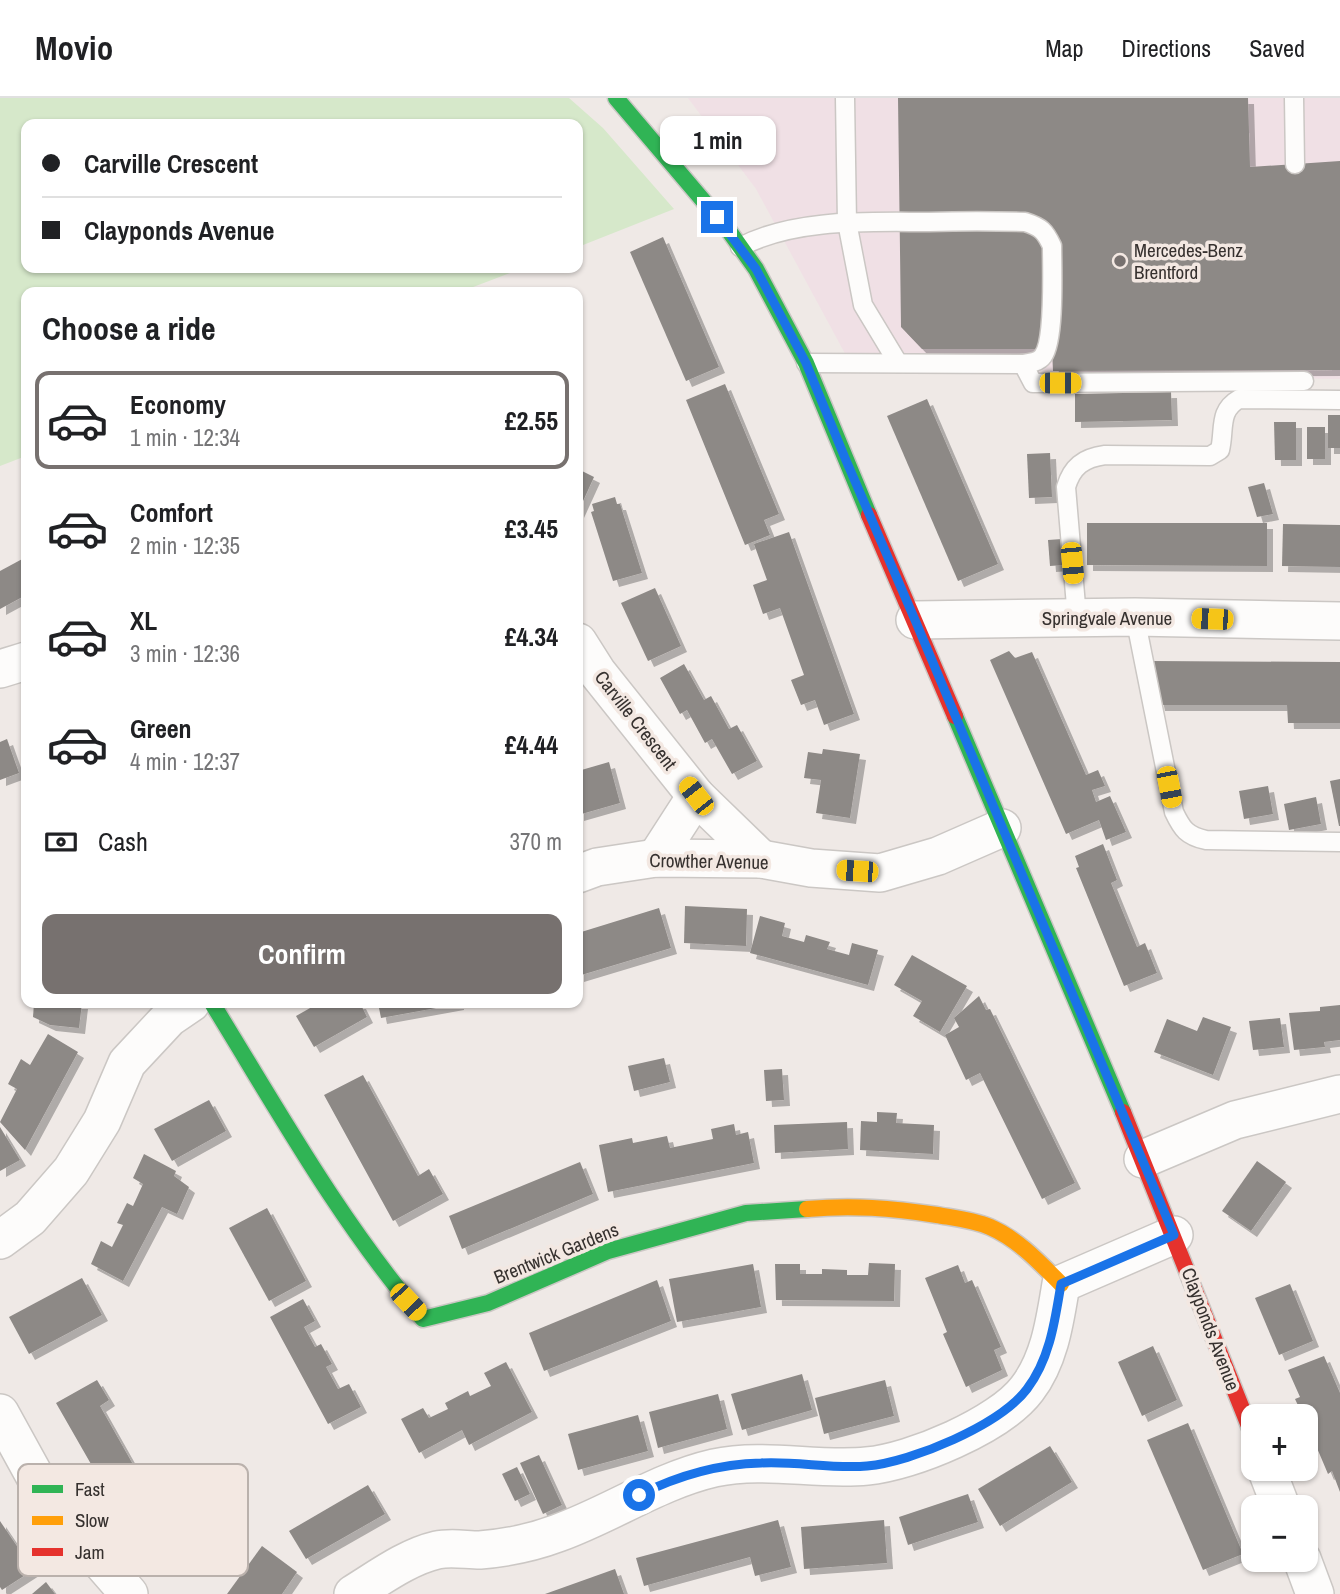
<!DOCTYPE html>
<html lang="en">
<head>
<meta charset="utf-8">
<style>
	body { margin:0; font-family:"Archivo Narrow",sans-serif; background:#f6f6f6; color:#202124; height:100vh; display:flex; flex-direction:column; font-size:26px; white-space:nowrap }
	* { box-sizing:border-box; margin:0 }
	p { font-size:23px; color:#757577 }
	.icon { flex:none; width:38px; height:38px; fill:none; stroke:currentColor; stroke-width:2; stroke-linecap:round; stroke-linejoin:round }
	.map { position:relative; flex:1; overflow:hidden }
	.panel { position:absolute; left:21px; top:189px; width:562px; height:721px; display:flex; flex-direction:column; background:#fff; border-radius:14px; box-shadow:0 2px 5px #0004 }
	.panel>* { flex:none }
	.hud { position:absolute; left:21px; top:21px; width:562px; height:154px; border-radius:14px; box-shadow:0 2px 5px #0004; display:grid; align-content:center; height:154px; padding:0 21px; background:#fff }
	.tools { position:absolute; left:1241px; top:1306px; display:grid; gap:14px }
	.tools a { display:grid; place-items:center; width:77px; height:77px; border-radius:14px; background:#fff; box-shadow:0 2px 5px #0004; font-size:35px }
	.end { position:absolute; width:32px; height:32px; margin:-16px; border:9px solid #1a73e8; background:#fff; box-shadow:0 0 0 4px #fff }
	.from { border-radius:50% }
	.bubble { position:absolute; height:49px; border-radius:14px; background:#fff; box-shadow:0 2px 5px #0004; font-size:23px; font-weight:800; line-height:49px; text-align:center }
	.car { position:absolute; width:21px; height:42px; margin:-21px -10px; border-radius:9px; box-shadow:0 0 5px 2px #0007; background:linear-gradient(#f5c518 24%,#345 0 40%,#f5c518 0 76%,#345 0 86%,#f5c518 0) }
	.hud b { display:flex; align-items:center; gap:24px; height:66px; font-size:26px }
	.hud b+b { border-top:2px solid #e0e0e0 }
	.hud i { width:18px; height:18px; background:#202124 }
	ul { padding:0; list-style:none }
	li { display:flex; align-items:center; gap:21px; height:98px; margin:0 14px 10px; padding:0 7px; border:4px solid transparent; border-radius:14px }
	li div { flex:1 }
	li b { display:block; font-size:26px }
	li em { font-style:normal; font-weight:800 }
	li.current { border-color:#77716f }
	li>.icon { width:63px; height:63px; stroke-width:1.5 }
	h2 { padding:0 21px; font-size:32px; line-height:84px }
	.pay { display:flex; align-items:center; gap:18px; height:77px; padding:0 21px; font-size:26px }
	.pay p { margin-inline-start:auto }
	.action { display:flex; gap:14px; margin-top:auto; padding:14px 21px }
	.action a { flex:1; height:80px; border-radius:14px; background:#77716f; color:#fff; font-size:28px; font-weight:800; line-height:80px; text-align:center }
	header { display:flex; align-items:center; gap:42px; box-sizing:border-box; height:98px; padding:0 35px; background:#fff; border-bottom:2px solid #e0e0e0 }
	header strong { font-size:33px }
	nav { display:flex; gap:38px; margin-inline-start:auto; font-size:24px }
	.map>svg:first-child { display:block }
</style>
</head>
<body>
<header>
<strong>Movio</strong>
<nav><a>Map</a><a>Directions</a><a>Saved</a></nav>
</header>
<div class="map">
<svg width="1340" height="1496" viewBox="0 0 1340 1496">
	<defs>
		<filter id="shadow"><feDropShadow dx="6" dy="6" stdDeviation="0" flood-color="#0004"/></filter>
	</defs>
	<rect width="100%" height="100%" fill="#efe9e6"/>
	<path fill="#f0e0e5" d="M688,0h652v281l-485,-7 -99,-183z"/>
	<path fill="#d6e8ca" d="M0,0h569l34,30 71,81 -96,38v-123h-552v144h497l-63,24h-434v164l-26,10z"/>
	<g fill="#8d8986" filter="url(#shadow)">
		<path d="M898,0h350l2,69 90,-6v209l-287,1 -1,-22h-130l-21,-22z"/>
		<path d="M663,139l56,130 -33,14 -56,-129z"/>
		<path d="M725,286l54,130 -15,6 6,15 -25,10 -59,-145z"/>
		<path d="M1171,294l1,28 -97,2v-28z"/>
		<path d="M927,301l71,165 -40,17 -71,-165z"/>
		<rect x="1328" y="317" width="12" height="33"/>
		<path d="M1274,324h22v38h-21z"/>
		<rect x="1307" y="329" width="18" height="32"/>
		<path d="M1050,355l2,44 -23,1 -2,-44z"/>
		<path d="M578,371l16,8 -16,35z"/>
		<path d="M1264,385l9,31 -16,3 -9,-30z"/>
		<path d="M615,399l2,7h3l22,69 -29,8 -22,-69 3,-1 -2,-7z"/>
		<path d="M1087,425h180v43l-180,-1z"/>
		<path d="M1283,426l57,1v42l-58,-1z"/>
		<path d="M789,434l65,182 -30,11 -9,-25 -14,5 -10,-25 13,-5 -24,-67 -17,6 -10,-29 14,-5 -13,-36z"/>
		<path d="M1062,441l2,26 -14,1 -2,-26z"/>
		<path d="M26,459v38l-26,14v-38z"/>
		<path d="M655,490l26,58 -33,15 -27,-58z"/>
		<path d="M1009,553l6,7 17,-6 54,123 12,-5 7,16 -13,4 4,12 14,-6 16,36 -20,8 -7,-20 -33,14 -76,-174z"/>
		<path d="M1150,563l190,1v61h-52l-1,-18h-128z"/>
		<path d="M684,566l20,36 7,-4 18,33 8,-4 20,36 -25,13 -20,-35 -7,4 -18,-33 -7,4 -20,-36z"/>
		<path d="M7,641l12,34 -19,7v-38z"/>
		<path d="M823,651l37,5 -10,64 -34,-5 5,-33 -17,-2 4,-26 14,2z"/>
		<path d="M609,664l11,41 -42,12v-44z"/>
		<path d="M1340,681v47h-1l-9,-45z"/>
		<path d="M1268,688l5,28 -29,5 -5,-28z"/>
		<path d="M1316,699l5,27 -32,6 -5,-26z"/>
		<path d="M1103,746l14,36 -6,3 26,64 8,-4 12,30 -33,13 -48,-118 3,-1 -4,-11z"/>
		<path d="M685,808l62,3 -1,37 -62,-3z"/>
		<path d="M659,810l12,40 -93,28v-43z"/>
		<path d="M760,818l25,7 -3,13 22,6 2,-7 24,7 -3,7 22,6 3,-12 26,7 -10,35 -118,-32z"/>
		<path d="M912,857l55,31 -27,46 -27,-16 9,-15 -28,-16z"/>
		<path d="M979,898l7,14 4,-1 85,174 -33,16 -62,-126 -14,7 -21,-45 14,-8 -5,-9z"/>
		<path d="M34,905h48l-3,25 -29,-3 -17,-8z"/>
		<path d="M319,905h41l7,14 -53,30 -18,-31z"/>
		<path d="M378,905h80v1l-77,14z"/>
		<path d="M1340,907v35l-16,2 1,5 -31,3 -5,-37 31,-2v-4z"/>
		<path d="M1203,919l28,10 -18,48 -59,-23 13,-33 30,12z"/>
		<path d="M1280,920l4,29 -31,3 -4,-29z"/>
		<path d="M48,936l30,18 -53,98 -25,-28 17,-33 -9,-5 13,-25 9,6z"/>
		<path d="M664,960l6,24 -36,9 -6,-25z"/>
		<path d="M782,971l2,31 -18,1 -2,-31z"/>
		<path d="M363,977l55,101 11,-7 14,25 -50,27 -69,-126z"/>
		<path d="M209,1002l17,31 -54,30 -18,-32z"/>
		<path d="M877,1014l20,1 -1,10 38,2 -1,29 -73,-4 1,-29 16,1z"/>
		<path d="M847,1024l1,27 -73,4 -1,-28z"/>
		<path d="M734,1026l2,11 12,-3 6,31 -146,29 -9,-47 33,-7 1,5 34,-7 3,12 43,-9 -2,-10z"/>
		<path d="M0,1029l20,33 -20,11z"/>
		<path d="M144,1056l32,17 -2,5 15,11 -12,27 -15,-7 -39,74 -32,-17 10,-23 11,6 11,-22 -6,-2 10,-20 6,3 10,-22 -10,-6z"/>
		<path d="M1257,1063l29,21 -35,49 -29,-20z"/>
		<path d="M580,1064l13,32 -131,55 -13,-33z"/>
		<path d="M267,1110l39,73 -37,20 -40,-73z"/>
		<path d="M869,1165l26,1 -1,37 -118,-1 -1,-36h25v10h22v-5l25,1v5h21z"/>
		<path d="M753,1166l8,43 -84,15 -8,-43z"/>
		<path d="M958,1167l7,18 7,-3 29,67 -7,3 8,20 -36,17 -23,-53 4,-2 -22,-54z"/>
		<path d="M82,1180l20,37 -73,39 -20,-37z"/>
		<path d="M657,1182l14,41 -127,50 -15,-38z"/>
		<path d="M1290,1186l23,57 -34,14 -24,-57z"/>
		<path d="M303,1201l12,22 -11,6 11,20 6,-3 11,20 -6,3 12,22 11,-5 12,23 -33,17 -58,-107z"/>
		<path d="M1153,1248l24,54 -35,16 -24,-54z"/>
		<path d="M1324,1258l16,37v99l-8,-21 -4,3 -22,-52v-6h-3l-8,-17 5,-2 -12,-27z"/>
		<path d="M506,1264l26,50 -63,33 -7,-15 -43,23 -18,-34 22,-11 6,10 19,-9 -3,-6 23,-12 2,5 21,-10 -7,-13z"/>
		<path d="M802,1276l10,36 -70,20 -11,-36z"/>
		<path d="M97,1282l12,20 -9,6 35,62 -32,17 -47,-82z"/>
		<path d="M885,1282l9,36 -70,18 -9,-36z"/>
		<path d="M718,1296l9,35 -69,19 -9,-36z"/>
		<path d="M638,1317l10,36 -70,19 -10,-36z"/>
		<path d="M1188,1325l55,131 -40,16 -56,-130z"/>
		<path d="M1050,1348l22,36 -72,44 -22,-37z"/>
		<path d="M539,1357l23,50 -19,9 -23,-51z"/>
		<path d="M517,1369l13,27 -15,7 -13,-27z"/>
		<path d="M368,1387l17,29 -79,45 -17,-28z"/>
		<path d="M968,1396l10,28 -70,23 -9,-28z"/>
		<path d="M778,1422l13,47 -36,9 -5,-19 -106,29 -8,-28z"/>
		<path d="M884,1422l3,43 -83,6 -3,-42z"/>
		<path d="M0,1423l33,49 -31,20 -2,-3z"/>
		<path d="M262,1448l35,26 -15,22h-55z"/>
		<path d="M615,1471l9,25h-79z"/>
		<path d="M46,1484l9,12h-23z"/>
	</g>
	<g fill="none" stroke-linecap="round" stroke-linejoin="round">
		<g stroke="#cbc7c4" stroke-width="21">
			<g id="lane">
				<path d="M845,0l2,124 16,83 35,58"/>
				<path d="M1294,0l1,66"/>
				<path d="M740,149c55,-29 129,-25 189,-25 32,-1 64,-1 96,0 16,5 20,9 27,24 0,22 3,94 -9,110 -4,6 -13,7 -20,8l-217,-1"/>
				<path d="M1023,266l10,19 271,-2"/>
				<path d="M1135,519l39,195c8,17 13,24 32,28l134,2"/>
				<path d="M1077,520l-11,-131c6,-20 17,-29 39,-32l105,1 10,-6c5,-21 -2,-39 19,-51l101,1"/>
			</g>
		</g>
		<g stroke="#cbc7c4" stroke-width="40">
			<g id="street">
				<path d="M915,522l220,-3 205,4"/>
				<path d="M578,544l19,30 99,124 65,63"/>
				<path d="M0,571l26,-8"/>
				<path d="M656,760l40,-62"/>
				<path d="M578,776l19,-7 59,-9 105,1 50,9 69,5 58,-17 64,-28"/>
				<path d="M1143,1061l92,-39 105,-26"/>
				<path d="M0,1142l30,-22 41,-47 31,-50 25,-58 42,-45 22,-15"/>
				<path d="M0,1315l49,89 80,92"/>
				<path d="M1266,1370l15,39"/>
				<path d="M1302,1461l13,35"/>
				<path d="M353,1496c26,-16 54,-37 84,-44 14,-3 29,0 43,0 25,-2 54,-8 78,-17 53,-19 100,-52 156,-65 51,-11 102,3 153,-2 45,-4 133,-41 160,-77 23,-30 28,-69 34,-105l113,-49"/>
			</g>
		</g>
		<g stroke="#cbc7c4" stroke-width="19">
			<g id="fast">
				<path d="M616,0l113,133 27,38 50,94 63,152"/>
				<path d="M955,618l168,396"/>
				<path d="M212,905c67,109 128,219 211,316l65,-16 120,-52 138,-38 61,-4"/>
			</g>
		</g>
		<g stroke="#cbc7c4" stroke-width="19">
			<path id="slow" d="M807,1111c46,-4 84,-1 130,6 17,3 36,5 53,12 28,12 50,36 71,57"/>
		</g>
		<g stroke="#cbc7c4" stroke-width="19">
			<g id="jam">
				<path d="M869,417l86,201"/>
				<path d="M1123,1014l130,324"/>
			</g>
		</g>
		<use href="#lane" stroke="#fdfcfb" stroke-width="18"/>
		<use href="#street" stroke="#fdfcfb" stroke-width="37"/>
		<use href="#fast" stroke="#30b455" stroke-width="16"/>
		<use href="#slow" stroke="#ff9f0a" stroke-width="16"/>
		<use href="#jam" stroke="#e5322d" stroke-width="16"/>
	</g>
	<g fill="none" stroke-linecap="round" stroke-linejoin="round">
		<path stroke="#1a73e8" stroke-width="9" d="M639,1397c38,-19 79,-31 122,-32 35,-2 71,6 106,3 45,-4 133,-41 160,-77 23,-30 28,-69 34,-105l113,-49 -259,-615 -70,-162 -39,-95 -50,-94 -39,-52"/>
	</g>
	<circle fill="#77716f" stroke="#f3e8e2" stroke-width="2.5" cx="1120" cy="163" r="7"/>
	<g text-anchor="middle" stroke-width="7" stroke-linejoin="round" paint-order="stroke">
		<g font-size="19" fill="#36312f" stroke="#f3e8e2" text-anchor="start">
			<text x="1134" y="159">Mercedes-Benz<tspan x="1134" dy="22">Brentford</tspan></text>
		</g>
		<g font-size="19" fill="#36312f" stroke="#f3e8e2">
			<text x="1107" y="527">Springvale Avenue</text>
			<text transform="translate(636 622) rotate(52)" y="7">Carville Crescent</text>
			<text transform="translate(709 763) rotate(1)" y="7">Crowther Avenue</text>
			<text transform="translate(556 1155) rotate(-22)" y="7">Brentwick Gardens</text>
			<text transform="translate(1211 1231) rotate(69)" y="7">Clayponds Avenue</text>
		</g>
	</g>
	<rect x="18" y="1366" width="230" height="112" rx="10" fill="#f3e8e2" stroke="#bab1ac" stroke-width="2"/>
	<rect x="32" y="1387" width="31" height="8" fill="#30b455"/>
	<rect x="32" y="1418" width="31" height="9" fill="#ff9f0a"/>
	<rect x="32" y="1450" width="31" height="8" fill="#e5322d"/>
	<g font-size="19" fill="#36312f">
		<text x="75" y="1398">Fast</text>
		<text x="75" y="1429">Slow</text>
		<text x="75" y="1461">Jam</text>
	</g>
</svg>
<div class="tools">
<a>+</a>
<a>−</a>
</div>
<i class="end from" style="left:639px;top:1397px"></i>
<i class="end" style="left:717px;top:119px"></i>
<div class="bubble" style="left:660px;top:18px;width:116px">1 min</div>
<i class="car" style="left:1060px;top:285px;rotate:90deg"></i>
<i class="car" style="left:1072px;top:465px;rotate:175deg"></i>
<i class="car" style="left:1212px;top:521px;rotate:272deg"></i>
<i class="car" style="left:1169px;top:689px;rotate:169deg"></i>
<i class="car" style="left:696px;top:698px;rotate:322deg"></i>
<i class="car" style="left:857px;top:773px;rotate:274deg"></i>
<i class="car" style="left:408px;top:1204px;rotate:137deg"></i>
<div class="hud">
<b><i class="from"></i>Carville Crescent</b>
<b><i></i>Clayponds Avenue</b>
</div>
<section class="panel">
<h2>Choose a ride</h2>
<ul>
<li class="current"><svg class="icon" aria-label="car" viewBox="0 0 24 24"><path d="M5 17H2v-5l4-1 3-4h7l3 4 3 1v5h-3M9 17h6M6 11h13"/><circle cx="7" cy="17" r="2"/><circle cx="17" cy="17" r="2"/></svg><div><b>Economy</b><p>1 min · 12:34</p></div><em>£2.55</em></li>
<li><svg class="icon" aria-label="car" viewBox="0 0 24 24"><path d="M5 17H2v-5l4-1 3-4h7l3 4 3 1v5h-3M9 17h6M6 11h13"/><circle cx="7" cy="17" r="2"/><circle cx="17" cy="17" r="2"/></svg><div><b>Comfort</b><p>2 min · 12:35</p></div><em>£3.45</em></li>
<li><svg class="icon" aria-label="car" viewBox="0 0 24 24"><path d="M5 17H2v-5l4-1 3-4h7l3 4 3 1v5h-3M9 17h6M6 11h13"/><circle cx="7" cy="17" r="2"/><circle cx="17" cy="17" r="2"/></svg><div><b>XL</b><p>3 min · 12:36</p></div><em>£4.34</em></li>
<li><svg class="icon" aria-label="car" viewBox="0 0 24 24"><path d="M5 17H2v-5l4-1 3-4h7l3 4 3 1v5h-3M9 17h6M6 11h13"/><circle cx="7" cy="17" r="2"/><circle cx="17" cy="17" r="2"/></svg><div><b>Green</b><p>4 min · 12:37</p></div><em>£4.44</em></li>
</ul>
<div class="pay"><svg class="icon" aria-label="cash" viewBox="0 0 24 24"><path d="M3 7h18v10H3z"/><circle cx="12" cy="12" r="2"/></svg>Cash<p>370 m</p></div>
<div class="action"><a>Confirm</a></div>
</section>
</div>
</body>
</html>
